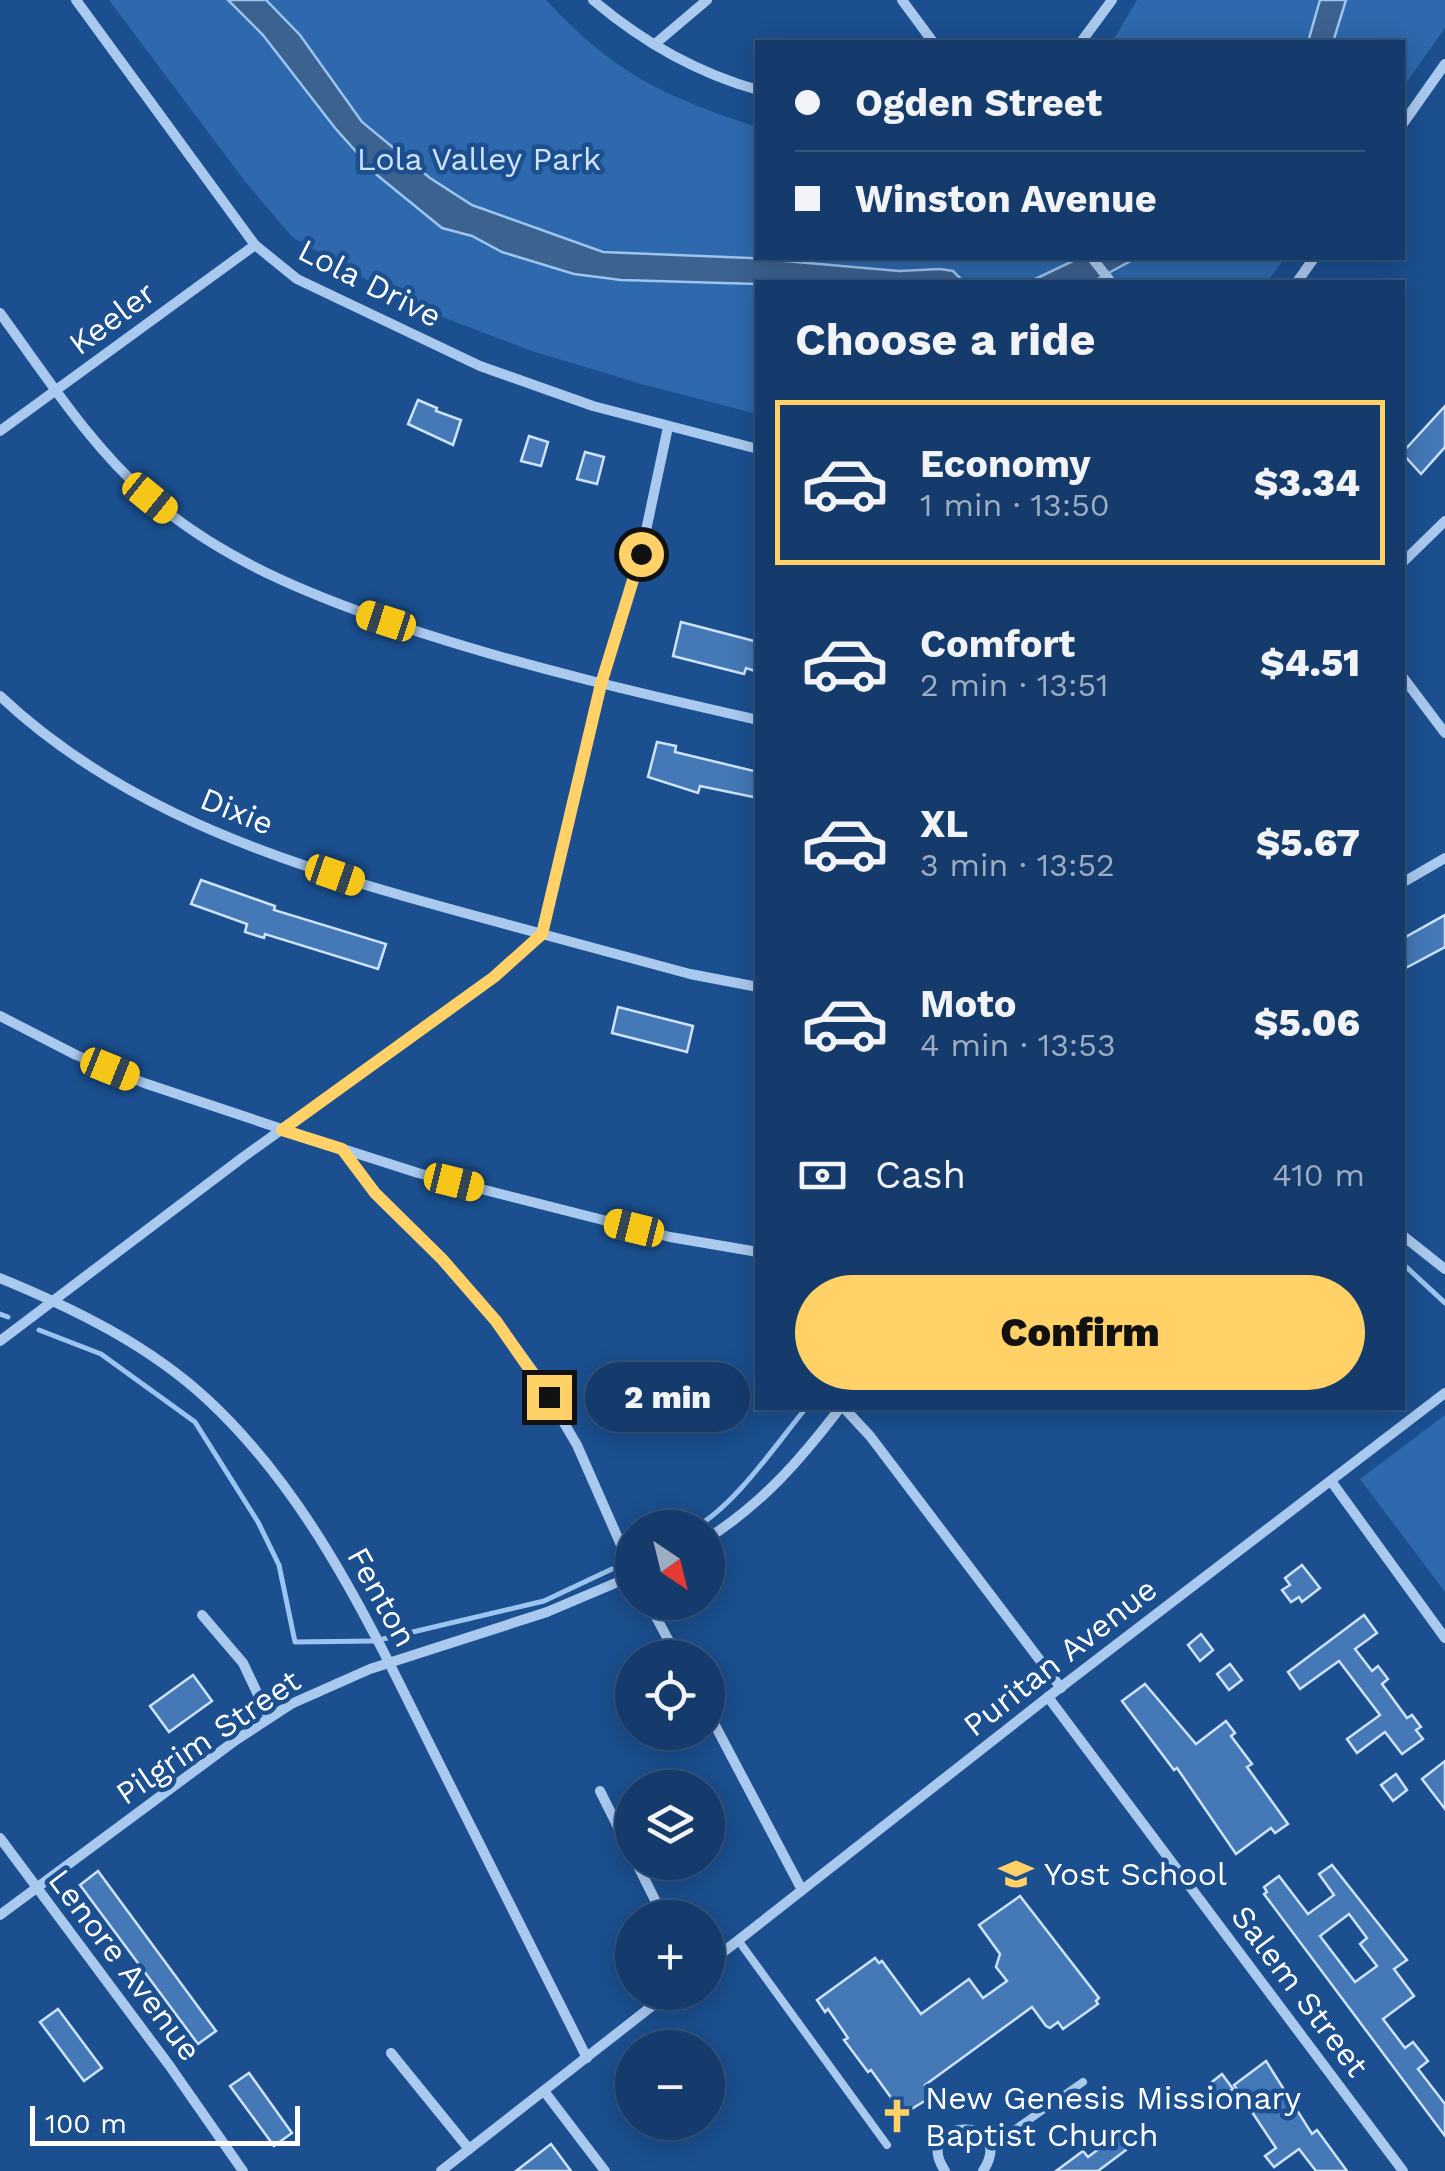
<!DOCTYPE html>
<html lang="en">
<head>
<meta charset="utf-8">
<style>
	body { margin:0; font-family:"Work Sans",sans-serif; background:#214673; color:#f1f3f6; height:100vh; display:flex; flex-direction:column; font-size:38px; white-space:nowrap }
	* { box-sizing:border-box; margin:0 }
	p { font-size:32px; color:#9dadc1 }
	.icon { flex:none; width:55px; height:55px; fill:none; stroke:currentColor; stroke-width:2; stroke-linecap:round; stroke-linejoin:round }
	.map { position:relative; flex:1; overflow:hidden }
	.panel { position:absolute; left:755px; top:280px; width:650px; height:1130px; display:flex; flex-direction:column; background:#143b6b; border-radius:0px; box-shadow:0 5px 25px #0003,0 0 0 2px #33557e }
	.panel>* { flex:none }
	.hud { position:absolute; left:755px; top:40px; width:650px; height:220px; border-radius:0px; box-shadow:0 5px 25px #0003,0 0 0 2px #33557e; display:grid; align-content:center; height:220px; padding:0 40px; background:#143b6b }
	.needle { width:65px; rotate:145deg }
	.buttons { position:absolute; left:615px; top:1510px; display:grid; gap:20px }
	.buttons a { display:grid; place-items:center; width:110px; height:110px; border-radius:50%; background:#143b6b; box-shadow:0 5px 25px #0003,0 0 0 2px #33557e; font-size:50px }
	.scale { position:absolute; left:30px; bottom:25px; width:270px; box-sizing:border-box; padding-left:10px; border:5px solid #fff; border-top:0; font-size:28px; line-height:35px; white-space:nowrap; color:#fff; -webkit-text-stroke:8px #1b4f8f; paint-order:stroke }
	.end { position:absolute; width:45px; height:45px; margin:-22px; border:12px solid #ffd166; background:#111; box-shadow:0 0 0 5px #111 }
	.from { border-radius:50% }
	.bubble { position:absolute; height:70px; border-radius:35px; background:#143b6b; box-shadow:0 5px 25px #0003,0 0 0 2px #33557e; font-size:32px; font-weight:800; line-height:70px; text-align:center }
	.car { position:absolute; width:30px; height:60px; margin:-30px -15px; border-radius:12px; box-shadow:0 0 8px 2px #0007; background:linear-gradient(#f5c518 24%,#345 0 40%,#f5c518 0 76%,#345 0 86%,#f5c518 0) }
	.hud b { display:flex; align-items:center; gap:35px; height:95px; font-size:38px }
	.hud b+b { border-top:2px solid #33557e }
	.hud i { width:25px; height:25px; background:#f1f3f6 }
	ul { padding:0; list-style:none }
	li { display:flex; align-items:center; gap:30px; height:165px; margin:0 20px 15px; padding:0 20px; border:5px solid transparent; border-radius:0px }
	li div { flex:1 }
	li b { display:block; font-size:38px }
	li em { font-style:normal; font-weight:800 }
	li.current { border-color:#ffd166 }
	li>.icon { width:90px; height:90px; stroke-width:1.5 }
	h2 { padding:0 40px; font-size:45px; line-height:120px }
	.pay { display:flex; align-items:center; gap:25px; height:110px; padding:0 40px; font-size:38px }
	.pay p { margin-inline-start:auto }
	.button { display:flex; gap:20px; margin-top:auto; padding:20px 40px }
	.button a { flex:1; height:115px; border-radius:60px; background:#ffd166; color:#111; font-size:40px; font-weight:800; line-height:115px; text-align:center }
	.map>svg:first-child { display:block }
</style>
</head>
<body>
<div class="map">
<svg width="1445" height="2171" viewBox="0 0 1445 2171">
	<rect width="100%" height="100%" fill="#1b4f8f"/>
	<g fill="#2e69ad">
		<path d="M109,0h437c69,74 117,96 211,127l1,131h527l-18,24h-509l-1,132 -112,-29 -113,-34 -92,-35 -71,-35 -77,-44 -48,-57z"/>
		<path d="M1137,0h308v28l-42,59 -1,-45h-290z"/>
		<path d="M1445,1415v177l-85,-113z"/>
	</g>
	<g fill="#3c6290" stroke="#9cc4f0" stroke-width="2.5">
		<path d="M228,0h38l34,35 62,87 68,56 42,27 131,47 147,6 149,13 41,-2 13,2 11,11 -207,2 -136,-4 -47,-6 -72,-22 -30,-16 -30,-8 -65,-53 -42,-47 -72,-93z"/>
		<path d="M1320,0h26l-13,42h-25z"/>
		<path d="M1079,258h57l-44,24h-63z"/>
	</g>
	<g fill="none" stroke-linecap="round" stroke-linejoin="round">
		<g stroke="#9cc4f0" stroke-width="5">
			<path d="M1402,1263l43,40"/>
			<path d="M0,1314l8,3"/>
			<path d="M39,1330l62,24 94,68 63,100 21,43 16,77 79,-1"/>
			<path d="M694,1528c40,-21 83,-85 112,-120"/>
			<path d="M383,1639l161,-38 68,-32"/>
		</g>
	</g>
	<g fill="#4478b7" stroke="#cfe3fa" stroke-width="2.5" fill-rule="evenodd">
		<path d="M418,400l19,8 -1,3 25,9 -8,25 -45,-21z"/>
		<path d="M1445,406v41l-24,27 -19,-21z"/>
		<path d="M529,436l19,6 -7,24 -20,-5z"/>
		<path d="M585,452l19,5 -7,27 -20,-5z"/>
		<path d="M681,622l77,20v30l-12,-4 -2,6 -71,-18z"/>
		<path d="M657,742l19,4 -1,6 83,20v26l-58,-12 -2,7 -50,-16z"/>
		<path d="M201,880l74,26 -1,4 112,34 -8,25 -113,-35 -1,4 -19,-6 2,-8 -56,-20z"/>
		<path d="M1445,915v32l-43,23v-31z"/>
		<path d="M618,1007l75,19 -6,26 -75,-19z"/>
		<path d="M1302,1565l18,23 -18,14 -3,-5 -8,5 -9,-12 8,-5 -5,-7z"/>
		<path d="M1364,1615l13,18 -22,16 17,22 6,-5 10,13 -6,5 25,34 5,-3 9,12 -5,3 7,9 -21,15 -17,-22 -28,21 -10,-14 33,-24 -41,-54 -39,28 -12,-17z"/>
		<path d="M1201,1634l12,16 -13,11 -12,-16z"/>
		<path d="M1230,1664l12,16 -13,10 -12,-16z"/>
		<path d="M193,1675l19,26 -43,31 -19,-26z"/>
		<path d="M1145,1684l51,60 30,-23 9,12 -4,3 21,28 -5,3 41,57 -13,9 -4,-5 -35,26 -59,-86 -3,2 -52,-69z"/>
		<path d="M1445,1761v48l-23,-30z"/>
		<path d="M1396,1774l11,16 -14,11 -12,-16z"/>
		<path d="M1332,1865l75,95 -13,9 20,27 -31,23 22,29 8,-6 15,19 -10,8 27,35v32l-181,-242 3,-2 -3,-5 15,-11 29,38 26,-19 -15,-21zM1349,1914l18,24 -7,6 17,22 -22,16 -35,-46z"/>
		<path d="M98,1871l118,160 -18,13 -118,-159z"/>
		<path d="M1020,1896l79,102 -3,3 2,3 -35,25 -5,-7 -8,6 -4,-2 -14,-19 -107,78 8,11 -30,18 -32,-44 -3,2 -24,-32 4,-2 -20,-29 -3,3 -8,-12 58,-42 4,5 3,-2 39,53 48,-35 14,19 24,-17 -11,-14 4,-13 -21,-29z"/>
		<path d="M58,2009l44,59 -18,13 -44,-59z"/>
		<path d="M1266,2061l46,73 5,-4 30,41h-31l-17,-22 -25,18 -9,-11 11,-8 -42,-63z"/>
		<path d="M249,2073l43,60 -18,13 -44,-60z"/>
		<path d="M1222,2074l11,15 -14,10 -11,-14z"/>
		<path d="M1116,2136l10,14 -28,21h-42l27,-20 5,6z"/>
		<path d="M551,2144l20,27h-55z"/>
	</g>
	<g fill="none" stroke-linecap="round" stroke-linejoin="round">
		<g stroke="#a9c9ee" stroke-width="8">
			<path d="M738,1940l149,205"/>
			<path d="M987,2141l10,1 86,-60"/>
		</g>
		<g stroke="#a9c9ee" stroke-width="10">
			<path d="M76,0l179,245 42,34 183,87 113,40 165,43"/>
			<path d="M593,0c47,40 104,73 165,90"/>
			<path d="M902,0l31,42"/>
			<path d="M1081,42l31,-42"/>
			<path d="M655,44l52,-44"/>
			<path d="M1402,125l43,-61"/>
			<path d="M1092,258l19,24"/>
			<path d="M1297,282l17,-24"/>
			<path d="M0,313c46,63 89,131 148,183 76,67 176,105 271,136 111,36 224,62 339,88"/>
			<path d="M0,431l255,-186"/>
			<path d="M1402,563l43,-42"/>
			<path d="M1402,676l43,57"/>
			<path d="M0,696c147,139 352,186 542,238l59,-250 40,-130 27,-127"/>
			<path d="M1402,883l43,-25"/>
			<path d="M0,1016l76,39 68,28 198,66 33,44 67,66 54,62 39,53 42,71 55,125"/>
			<path d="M343,1149l75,24 252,64 88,15"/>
			<path d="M1402,1235l43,34"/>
			<path d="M0,1278c73,30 149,67 208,122 102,95 162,224 223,347 52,103 104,207 156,311"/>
			<path d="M0,1341l242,-183 252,-181 48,-43 148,40 68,13"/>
			<path d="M844,1408l26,28 191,252"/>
			<path d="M1331,1481l114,157"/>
			<path d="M708,1538c55,-35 93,-79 132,-130"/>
			<path d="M648,1602l30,56"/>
			<path d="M202,1615l41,48 26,55"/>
			<path d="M1048,1697l355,474"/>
			<path d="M708,1712l94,178"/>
			<path d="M600,1791l32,64"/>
			<path d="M0,1838l169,227 74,106"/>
			<path d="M636,1862l28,56"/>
			<path d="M0,1915l236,-175 55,-36 79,-35 177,-57 85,-36"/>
			<path d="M708,1964l340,-267 397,-304"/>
			<path d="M391,2053l78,96"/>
			<path d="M544,2091l61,80"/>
			<path d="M441,2171l229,-179"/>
			<path d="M945,2171c-36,-55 74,-56 38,0"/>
		</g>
	</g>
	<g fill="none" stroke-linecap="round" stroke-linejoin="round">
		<path stroke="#ffd166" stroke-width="12" d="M549,1397l-53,-76 -54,-62 -67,-66 -33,-44 -60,-19 212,-153 48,-43 59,-250 40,-130"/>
	</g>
	<defs>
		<g id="school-bare" transform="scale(2.7)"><path d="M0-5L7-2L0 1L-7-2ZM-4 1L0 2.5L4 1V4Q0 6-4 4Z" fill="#ffd166" stroke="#1b4f8f" stroke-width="2.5" paint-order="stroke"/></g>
		<g id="church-bare" transform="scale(2.7)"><path d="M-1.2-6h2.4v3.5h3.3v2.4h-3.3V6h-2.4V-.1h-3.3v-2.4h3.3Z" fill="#ffd166" stroke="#1b4f8f" stroke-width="2.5" paint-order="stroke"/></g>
	</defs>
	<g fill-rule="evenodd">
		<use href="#school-bare" x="1016" y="1874"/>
		<use href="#church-bare" x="897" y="2116"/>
	</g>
	<g text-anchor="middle" stroke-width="9" stroke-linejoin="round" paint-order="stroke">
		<g font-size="32" fill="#cfe3fa" stroke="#1b4f8f">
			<text x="479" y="170">Lola Valley Park</text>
		</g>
		<g font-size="32" fill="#fff" stroke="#1b4f8f">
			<text transform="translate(370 283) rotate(27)" y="11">Lola Drive</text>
			<text transform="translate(112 318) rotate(-37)" y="11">Keeler</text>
			<text transform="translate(237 811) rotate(22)" y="11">Dixie</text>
			<text transform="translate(382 1597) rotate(61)" y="11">Fenton</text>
			<text transform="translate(1060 1657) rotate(-38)" y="11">Puritan Avenue</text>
			<text transform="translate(208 1737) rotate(-34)" y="11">Pilgrim Street</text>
			<text transform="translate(125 1965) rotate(53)" y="11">Lenore Avenue</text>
			<text transform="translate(1300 1991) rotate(53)" y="11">Salem Street</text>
		</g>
		<g font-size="32" fill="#fff" stroke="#1b4f8f" text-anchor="start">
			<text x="1044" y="1885">Yost School</text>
			<text x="925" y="2109">New Genesis Missionary<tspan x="925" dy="37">Baptist Church</tspan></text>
		</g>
	</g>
</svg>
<div class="buttons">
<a><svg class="needle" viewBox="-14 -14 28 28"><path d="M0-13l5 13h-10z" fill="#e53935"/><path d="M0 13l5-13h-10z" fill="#9dadc1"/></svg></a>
<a><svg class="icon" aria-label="locate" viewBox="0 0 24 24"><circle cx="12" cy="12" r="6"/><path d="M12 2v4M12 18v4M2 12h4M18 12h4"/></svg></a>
<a><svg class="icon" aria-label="layers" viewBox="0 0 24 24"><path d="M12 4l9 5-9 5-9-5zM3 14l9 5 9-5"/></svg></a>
<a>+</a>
<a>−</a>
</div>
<div class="scale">100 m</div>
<i class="end from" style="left:641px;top:554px"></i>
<i class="end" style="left:549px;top:1397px"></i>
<div class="bubble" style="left:585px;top:1362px;width:165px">2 min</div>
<i class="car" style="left:150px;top:498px;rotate:129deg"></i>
<i class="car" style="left:386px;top:621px;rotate:288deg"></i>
<i class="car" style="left:335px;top:875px;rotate:109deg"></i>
<i class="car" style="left:110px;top:1069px;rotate:112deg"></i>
<i class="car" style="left:454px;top:1182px;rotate:104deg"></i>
<i class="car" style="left:634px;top:1228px;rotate:284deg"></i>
<div class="hud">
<b><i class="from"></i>Ogden Street</b>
<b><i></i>Winston Avenue</b>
</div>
<section class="panel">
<h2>Choose a ride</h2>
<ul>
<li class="current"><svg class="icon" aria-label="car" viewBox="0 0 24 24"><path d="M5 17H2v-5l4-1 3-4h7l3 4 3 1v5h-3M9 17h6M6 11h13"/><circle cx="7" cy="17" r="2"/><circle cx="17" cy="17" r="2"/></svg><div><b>Economy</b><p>1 min · 13:50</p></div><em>$3.34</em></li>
<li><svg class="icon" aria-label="car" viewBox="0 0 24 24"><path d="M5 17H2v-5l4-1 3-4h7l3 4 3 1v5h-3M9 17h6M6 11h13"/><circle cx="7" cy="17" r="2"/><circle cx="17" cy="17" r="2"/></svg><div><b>Comfort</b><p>2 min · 13:51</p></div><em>$4.51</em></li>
<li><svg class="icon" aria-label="car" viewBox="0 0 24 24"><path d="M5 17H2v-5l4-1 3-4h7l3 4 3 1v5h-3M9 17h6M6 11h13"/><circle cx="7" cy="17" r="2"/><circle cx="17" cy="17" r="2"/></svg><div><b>XL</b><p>3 min · 13:52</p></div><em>$5.67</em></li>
<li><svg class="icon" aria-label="car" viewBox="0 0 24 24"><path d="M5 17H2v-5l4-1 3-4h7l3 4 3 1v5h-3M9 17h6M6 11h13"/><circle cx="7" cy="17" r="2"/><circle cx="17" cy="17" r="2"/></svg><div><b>Moto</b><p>4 min · 13:53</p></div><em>$5.06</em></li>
</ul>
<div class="pay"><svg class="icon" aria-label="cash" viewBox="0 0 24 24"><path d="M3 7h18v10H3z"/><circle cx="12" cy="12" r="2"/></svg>Cash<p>410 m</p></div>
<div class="button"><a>Confirm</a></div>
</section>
</div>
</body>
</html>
